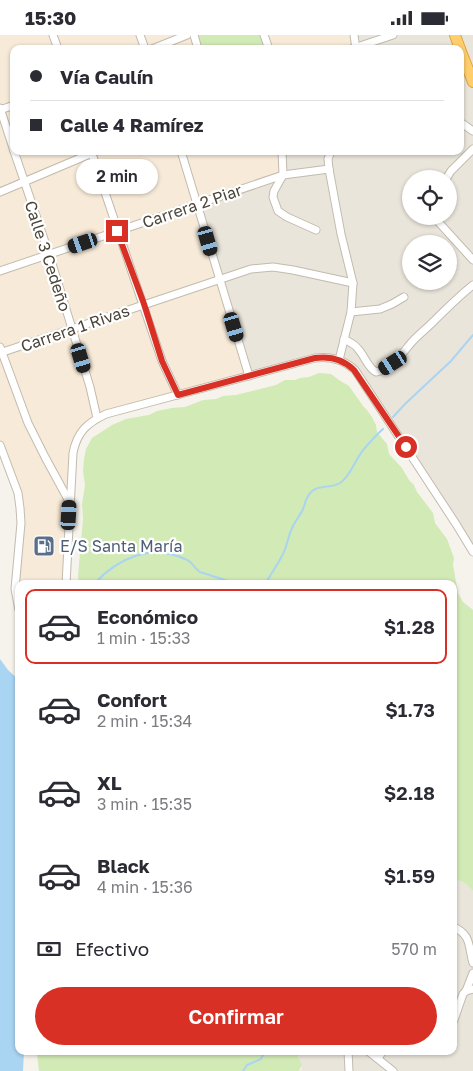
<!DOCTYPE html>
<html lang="es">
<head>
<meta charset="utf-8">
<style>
	body { margin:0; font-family:"Golos Text",sans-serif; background:#f7f7f7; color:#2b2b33; height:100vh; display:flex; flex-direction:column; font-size:19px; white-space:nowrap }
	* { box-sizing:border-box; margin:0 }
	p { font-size:16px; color:#7c7c81 }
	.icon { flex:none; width:28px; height:28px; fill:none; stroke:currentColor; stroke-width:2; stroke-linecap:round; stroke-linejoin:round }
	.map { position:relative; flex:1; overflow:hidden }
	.drawer { position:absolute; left:15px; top:545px; width:442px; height:475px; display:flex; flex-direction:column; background:#fff; border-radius:10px; box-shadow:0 1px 4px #0004 }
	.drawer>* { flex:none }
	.hud { position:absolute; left:10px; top:10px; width:454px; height:110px; border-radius:10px; box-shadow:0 1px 4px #0004; display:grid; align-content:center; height:110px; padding:0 20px; background:#fff }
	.controls { position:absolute; left:402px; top:135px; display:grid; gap:10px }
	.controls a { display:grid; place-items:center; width:55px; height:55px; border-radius:50%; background:#fff; box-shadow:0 1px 4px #0004; font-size:25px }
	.end { position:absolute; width:22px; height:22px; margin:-11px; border:6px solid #d93025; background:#fff; box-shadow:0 0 0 2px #fff }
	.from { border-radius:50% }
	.bubble { position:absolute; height:35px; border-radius:18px; background:#fff; box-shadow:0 1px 4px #0004; font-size:16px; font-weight:600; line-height:35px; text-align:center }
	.car { position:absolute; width:15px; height:30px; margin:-15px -8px; border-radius:6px; box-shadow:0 0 4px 1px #0007; background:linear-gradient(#222 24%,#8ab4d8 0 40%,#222 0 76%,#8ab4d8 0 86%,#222 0) }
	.hud b { display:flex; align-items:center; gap:18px; height:48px; font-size:19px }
	.hud b+b { border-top:1px solid #e1e1e2 }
	.hud i { width:12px; height:12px; background:#2b2b33 }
	ul { padding:9px 0 0; list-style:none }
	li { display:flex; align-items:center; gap:15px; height:75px; margin:0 10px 8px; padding:0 10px; border:2px solid transparent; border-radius:10px }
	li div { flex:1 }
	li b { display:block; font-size:19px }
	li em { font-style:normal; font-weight:600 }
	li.on { border-color:#d93025 }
	li>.icon { width:45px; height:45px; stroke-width:1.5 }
	.pay { display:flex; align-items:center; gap:12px; height:55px; padding:0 20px; font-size:19px }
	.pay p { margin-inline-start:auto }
	.action { display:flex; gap:10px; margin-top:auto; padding:10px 20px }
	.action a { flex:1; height:58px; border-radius:30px; background:#d93025; color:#fff; font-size:20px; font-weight:600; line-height:58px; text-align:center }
	.status { display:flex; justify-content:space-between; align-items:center; height:35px; padding:0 25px; background:#fff; direction:ltr }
	.status svg { height:14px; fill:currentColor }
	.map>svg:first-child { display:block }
</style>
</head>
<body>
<div class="status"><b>15:30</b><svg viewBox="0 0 49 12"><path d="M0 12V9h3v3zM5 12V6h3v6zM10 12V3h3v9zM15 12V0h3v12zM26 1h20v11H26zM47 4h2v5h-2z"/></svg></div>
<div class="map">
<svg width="473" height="1036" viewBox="0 0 473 1036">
	<rect width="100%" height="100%" fill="#f6f3ec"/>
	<g fill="#eae5da" fill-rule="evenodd">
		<path d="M354,0h119v511l-118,-176 -26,-13 -80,19 -52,-172 85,-53h178v-102h-109zM411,144h38v37h-38zM411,209h38v37h-38z"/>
		<path d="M454,844l11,4 8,8v180h-174l3,-2 -4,-12 2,-6h154z"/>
	</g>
	<path fill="#f7ead8" d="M0,0h354l2,12 -5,2h-337v102h268l1,24 -86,29 52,172 -152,42 -21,24 -10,142h-47v26l-4,-21 5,-81 -20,-63z"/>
	<g fill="#d2eab5">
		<path d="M196,0h66l5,14h-67z"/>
		<path d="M319,338l12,1 8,6 10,6 14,20 3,3 6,8 4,8 1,7 10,12 2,10 13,14 7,12 5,5 3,7 16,21 2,10 12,16 7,19 -1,7 5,28 5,9 10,8v281l-8,-8 -11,-4v-295h-375l-1,-8 5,-58 -1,-14 3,-19 -2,-14 1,-12 2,-10 6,-11 20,-13 14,-6 23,-4 8,-4 15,-3 13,-1 18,-7 13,-1 7,-3 13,-1 40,-10 9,-5h10l5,-2 9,-1z"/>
		<path d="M38,1016h262l-2,6 4,8 -3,6h-260l-2,-16z"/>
	</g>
	<path fill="#a9d4f2" d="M0,624l8,11 11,10v371h5l-1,20h-23z"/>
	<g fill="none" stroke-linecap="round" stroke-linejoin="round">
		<g stroke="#a9d4f2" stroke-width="2">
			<path d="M393,382l12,-13 46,-43 22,-26"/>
			<path d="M94,549c24,-26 57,-41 91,-25 7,2 9,9 15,13l31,10 1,2"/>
			<path d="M265,549c6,-10 13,-20 18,-30 4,-8 5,-17 9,-26 3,-7 8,-12 11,-19 2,-4 2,-8 4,-11 8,-16 21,-8 33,-15 10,-6 16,-25 24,-34 6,-7 12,-14 19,-20"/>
			<path d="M243,1036l4,-6 14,-6 4,-8"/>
		</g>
		<g stroke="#c2bbae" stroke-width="9">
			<g id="minor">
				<path d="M53,0l5,14"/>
				<path d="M140,0l5,14"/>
				<path d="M194,0l4,14"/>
				<path d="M264,0l5,14"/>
				<path d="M354,0l2,14"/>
				<path d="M152,14l35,-14"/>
				<path d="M351,14l42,-14"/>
				<path d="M0,73l14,43"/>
				<path d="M0,75l14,-5"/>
				<path d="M460,87l13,9"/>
				<path d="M14,116l35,103 41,133 7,31"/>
				<path d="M91,116l71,210 16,34"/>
				<path d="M181,116l68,225"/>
				<path d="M282,116l1,24 -9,16 -1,6 5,14 9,6 29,13"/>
				<path d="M331,116l-3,8 1,10 12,65 12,49 -2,29 -12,48"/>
				<path d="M446,144l5,-8 22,-22"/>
				<path d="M0,157l97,-41"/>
				<path d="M433,181l40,44"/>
				<path d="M0,236l283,-96 46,-6"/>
				<path d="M351,277l29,-3 12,-5 12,-7"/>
				<path d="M344,304c5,3 11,5 14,10 7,7 9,18 18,23 17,-4 24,-16 35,-29 6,-7 15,-14 22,-21 13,-13 26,-26 40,-37"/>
				<path d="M0,312l28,76 17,34 25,46"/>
				<path d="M0,318l251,-84 22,-2 20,3 60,13"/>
				<path d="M0,410l18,48 2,15 1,15 -6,66 4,21"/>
				<path d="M66,549l7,-131c4,-21 14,-30 33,-39l209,-56c15,-2 28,1 40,12l101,154 17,28"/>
				<path d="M454,892c18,9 14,19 19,36"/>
				<path d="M466,956l7,-18"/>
				<path d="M454,985l9,-26 3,-3 7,-2"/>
				<path d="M348,1016l1,20"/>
				<path d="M368,1016l25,20"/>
				<path d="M378,1023l5,-7"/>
			</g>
		</g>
		<g stroke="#e0a43c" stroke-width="12">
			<g id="highway">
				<path d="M455,0l5,14"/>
				<path d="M460,14l13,33"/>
			</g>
		</g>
		<use href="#minor" stroke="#fff" stroke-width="7"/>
		<use href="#highway" stroke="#ffcf6e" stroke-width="10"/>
	</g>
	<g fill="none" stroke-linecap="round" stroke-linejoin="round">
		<path stroke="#d93025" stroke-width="6" d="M117,196l27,73 18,57 16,34 137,-37c15,-2 28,1 39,12l52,77"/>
	</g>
	<defs>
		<g id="fuel-square" transform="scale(1.125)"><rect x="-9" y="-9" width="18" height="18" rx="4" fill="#5c6f8a" stroke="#fff"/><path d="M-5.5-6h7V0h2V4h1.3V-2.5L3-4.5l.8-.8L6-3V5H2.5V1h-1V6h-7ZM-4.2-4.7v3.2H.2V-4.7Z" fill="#fff"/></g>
	</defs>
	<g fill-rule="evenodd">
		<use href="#fuel-square" x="44" y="511"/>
	</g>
	<g text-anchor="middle" stroke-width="4.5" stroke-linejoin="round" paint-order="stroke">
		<g font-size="16" fill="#4b4439" stroke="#fff">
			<text transform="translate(192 171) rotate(-19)" y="6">Carrera 2 Piar</text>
			<text transform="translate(48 221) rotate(72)" y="6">Calle 3 Cedeño</text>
			<text transform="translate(75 293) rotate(-19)" y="6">Carrera 1 Rivas</text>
		</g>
		<g font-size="16" fill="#4e5e75" stroke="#fff" text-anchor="start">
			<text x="60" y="517">E/S Santa María</text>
		</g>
	</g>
</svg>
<div class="controls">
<a><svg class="icon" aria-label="locate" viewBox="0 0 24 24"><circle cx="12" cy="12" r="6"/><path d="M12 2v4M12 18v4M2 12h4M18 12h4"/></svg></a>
<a><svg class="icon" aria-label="layers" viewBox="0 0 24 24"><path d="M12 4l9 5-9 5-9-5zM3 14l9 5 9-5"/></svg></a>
</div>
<i class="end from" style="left:406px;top:412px"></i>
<i class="end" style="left:117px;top:196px"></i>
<div class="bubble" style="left:76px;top:124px;width:82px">2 min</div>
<i class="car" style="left:208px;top:206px;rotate:164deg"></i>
<i class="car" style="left:83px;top:208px;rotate:251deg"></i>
<i class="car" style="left:234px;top:292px;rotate:163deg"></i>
<i class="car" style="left:81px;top:323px;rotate:163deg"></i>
<i class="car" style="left:393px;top:328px;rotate:238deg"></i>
<i class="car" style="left:69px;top:480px;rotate:3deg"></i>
<div class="hud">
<b><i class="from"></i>Vía Caulín</b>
<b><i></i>Calle 4 Ramírez</b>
</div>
<section class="drawer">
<ul>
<li class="on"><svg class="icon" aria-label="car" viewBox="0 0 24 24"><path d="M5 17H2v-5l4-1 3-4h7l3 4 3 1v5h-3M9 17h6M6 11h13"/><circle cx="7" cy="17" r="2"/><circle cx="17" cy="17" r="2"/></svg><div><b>Económico</b><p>1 min · 15:33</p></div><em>$1.28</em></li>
<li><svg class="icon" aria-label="car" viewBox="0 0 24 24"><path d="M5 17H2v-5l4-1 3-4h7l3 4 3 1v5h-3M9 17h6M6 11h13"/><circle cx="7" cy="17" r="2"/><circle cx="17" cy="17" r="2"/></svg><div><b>Confort</b><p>2 min · 15:34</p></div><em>$1.73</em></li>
<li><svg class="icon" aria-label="car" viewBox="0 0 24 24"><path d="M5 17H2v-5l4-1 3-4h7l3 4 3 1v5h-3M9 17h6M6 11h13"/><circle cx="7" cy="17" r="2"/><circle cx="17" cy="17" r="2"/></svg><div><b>XL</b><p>3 min · 15:35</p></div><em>$2.18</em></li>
<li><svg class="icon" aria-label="car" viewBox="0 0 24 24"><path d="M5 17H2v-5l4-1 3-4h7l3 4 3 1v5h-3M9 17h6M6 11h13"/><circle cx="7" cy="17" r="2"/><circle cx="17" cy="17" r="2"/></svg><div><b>Black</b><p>4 min · 15:36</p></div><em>$1.59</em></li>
</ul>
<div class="pay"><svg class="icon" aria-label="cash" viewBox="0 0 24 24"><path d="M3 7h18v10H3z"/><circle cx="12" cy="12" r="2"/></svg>Efectivo<p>570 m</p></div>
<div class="action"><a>Confirmar</a></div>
</section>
</div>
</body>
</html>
